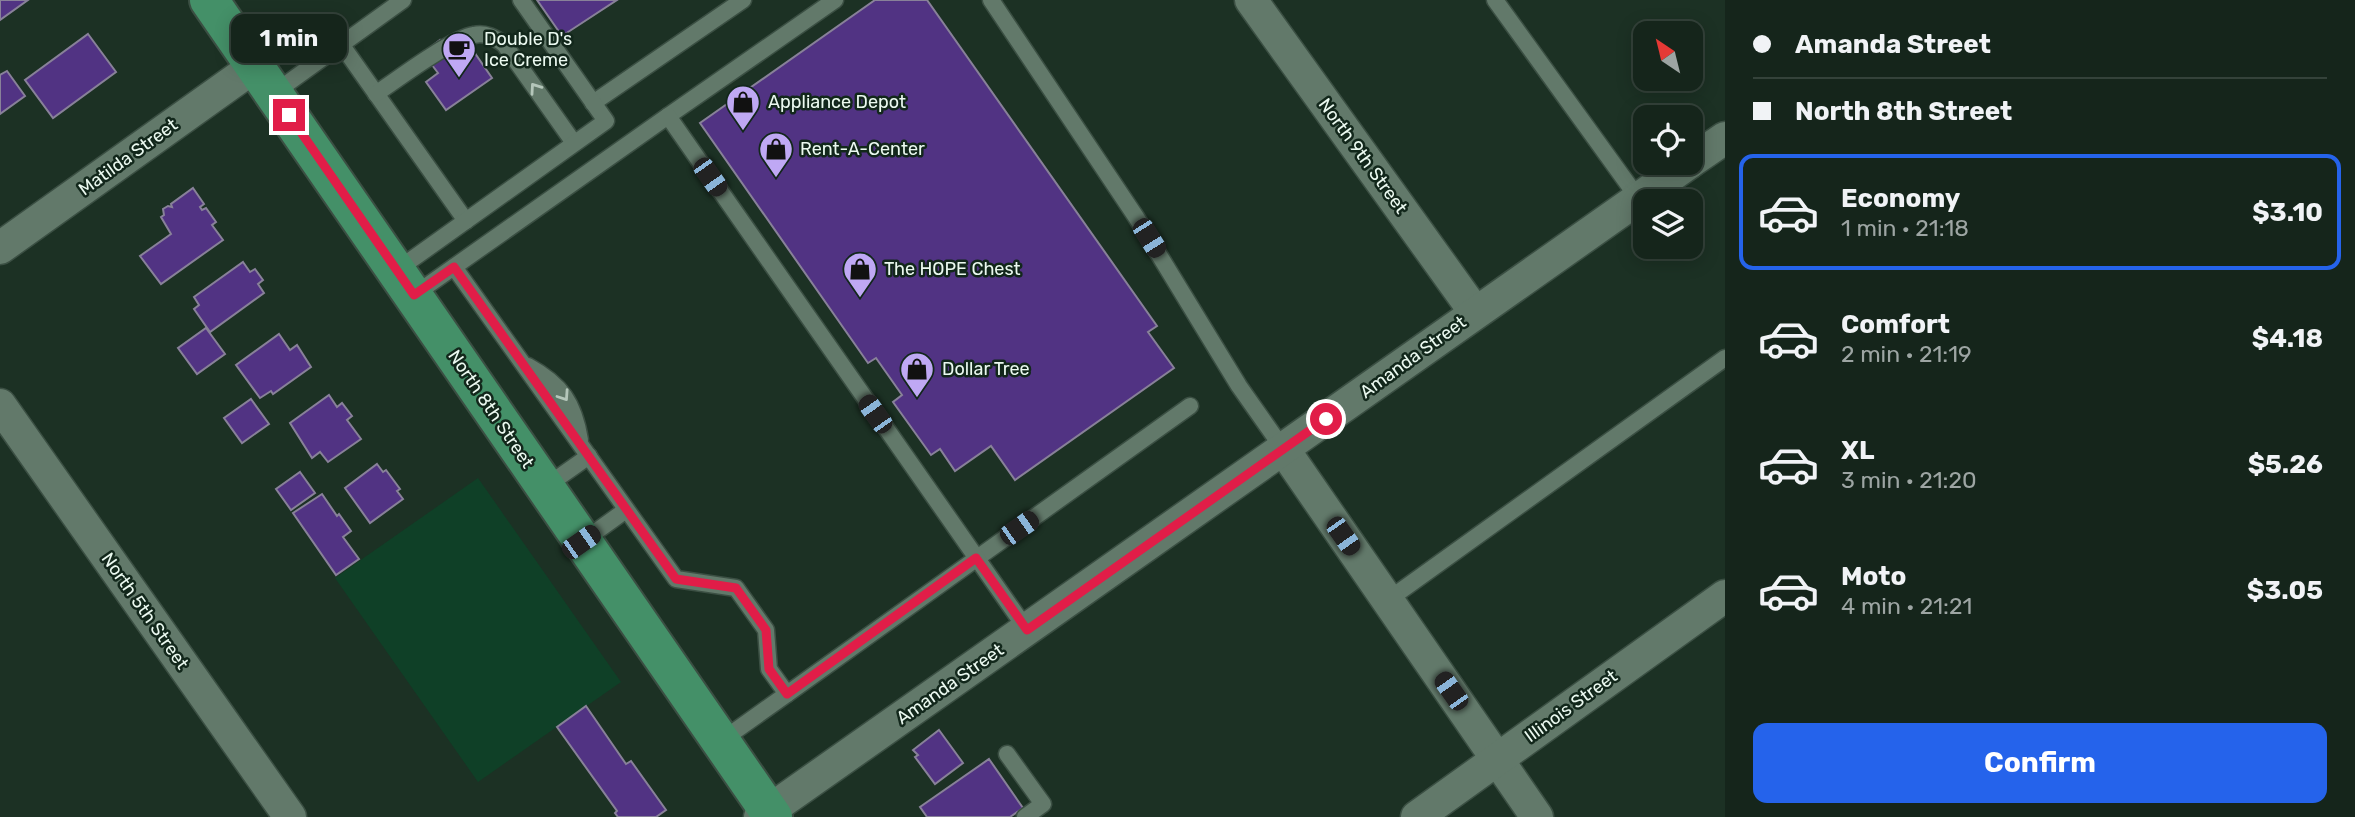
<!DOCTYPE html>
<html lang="en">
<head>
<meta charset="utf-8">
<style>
	body { margin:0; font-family:Rubik,sans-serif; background:#1e2d24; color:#f1f3f6; height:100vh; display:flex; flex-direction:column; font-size:26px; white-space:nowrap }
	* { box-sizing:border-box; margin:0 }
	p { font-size:23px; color:#9da5a3 }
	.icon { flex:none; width:38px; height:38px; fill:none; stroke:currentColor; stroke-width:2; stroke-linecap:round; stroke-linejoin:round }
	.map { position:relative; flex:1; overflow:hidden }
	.drawer { display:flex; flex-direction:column; background:#15251b; width:630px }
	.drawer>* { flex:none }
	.hud { display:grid; align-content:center; height:154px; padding:0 28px; background:#15251b }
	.needle { width:46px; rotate:325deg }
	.controls { position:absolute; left:1633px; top:21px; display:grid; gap:14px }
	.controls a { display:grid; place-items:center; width:70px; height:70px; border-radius:14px; background:#15251b; box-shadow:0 4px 18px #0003,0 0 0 2px #34423a; font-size:35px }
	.end { position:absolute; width:32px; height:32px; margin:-16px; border:9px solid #e11d48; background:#fff; box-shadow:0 0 0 4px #fff }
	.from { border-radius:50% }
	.bubble { position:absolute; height:49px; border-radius:14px; background:#15251b; box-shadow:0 4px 18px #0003,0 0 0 2px #34423a; font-size:23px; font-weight:700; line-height:49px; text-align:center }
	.car { position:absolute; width:21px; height:42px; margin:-21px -10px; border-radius:9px; box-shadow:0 0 5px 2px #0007; background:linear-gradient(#222 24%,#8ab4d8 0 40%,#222 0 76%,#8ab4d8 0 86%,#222 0) }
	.hud b { display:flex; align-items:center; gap:24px; height:66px; font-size:26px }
	.hud b+b { border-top:2px solid #34423a }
	.hud i { width:18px; height:18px; background:#f1f3f6 }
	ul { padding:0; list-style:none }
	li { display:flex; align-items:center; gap:21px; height:116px; margin:0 14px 10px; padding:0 14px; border:4px solid transparent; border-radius:14px }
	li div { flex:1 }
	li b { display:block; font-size:26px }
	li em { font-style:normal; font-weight:700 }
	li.on { border-color:#2563eb }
	li>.icon { width:63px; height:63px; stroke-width:1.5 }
	.primary-button { display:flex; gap:14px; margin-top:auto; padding:14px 28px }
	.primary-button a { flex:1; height:80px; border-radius:14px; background:#2563eb; color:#fff; font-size:28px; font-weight:700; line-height:80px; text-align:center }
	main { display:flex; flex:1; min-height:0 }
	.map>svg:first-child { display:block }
</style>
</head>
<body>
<main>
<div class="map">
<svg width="1725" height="817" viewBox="0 0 1725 817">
	<rect width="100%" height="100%" fill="#1c3124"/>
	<path fill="#0f4027" d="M478,478l143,204 -143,100 -143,-204z"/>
	<g fill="#513383" stroke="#888199" stroke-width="2">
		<path d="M0,0h28l-28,20z"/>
		<path d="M537,0h80l-55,36z"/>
		<path d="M875,0h52l230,326 -9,6 26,36 -159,112 -24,-34 -36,25 -15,-22 -9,6 -38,-53 9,-7 -26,-37 -8,5 -168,-240z"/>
		<path d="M88,34l28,38 -63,46 -28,-38z"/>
		<path d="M440,40l15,21 17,-12 20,29 -46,32 -20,-28 12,-9 -15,-20z"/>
		<path d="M7,71l18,25 -25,18v-39z"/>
		<path d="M193,188l11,16 -4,3 2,3 4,-2 10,14 -4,3 11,15 -62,44 -21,-28 31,-22 -10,-17 3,-2 -1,-6 5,-3 4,1 -1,-3z"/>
		<path d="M243,262l7,10 5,-3 8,11 -5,4 6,9 -54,39 -16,-23 5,-4 -5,-8z"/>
		<path d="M206,328l19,26 -28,20 -19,-26z"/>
		<path d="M279,334l11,16 7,-5 14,22 -38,27 -2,-3 -11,7 -24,-33z"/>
		<path d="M329,395l8,12 5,-4 10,13 -5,4 14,19 -33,23 -8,-10 -8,6 -22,-35z"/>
		<path d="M251,399l18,25 -27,19 -18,-25z"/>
		<path d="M377,464l6,8 3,-2 14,19 -3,2 6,8 -33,24 -25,-35z"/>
		<path d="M300,472l15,21 -24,17 -15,-21z"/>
		<path d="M322,494l15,22 2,-2 12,17 -8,6 16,22 -23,16 -43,-62z"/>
		<path d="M586,706l40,58 5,-3 35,49 -10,7h-38l-3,-4 2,-2 -60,-84z"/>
		<path d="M939,730l24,33 -28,21 -20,-27 3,-2 -5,-5z"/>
		<path d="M989,759l34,49 -13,9h-83l-7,-10z"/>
	</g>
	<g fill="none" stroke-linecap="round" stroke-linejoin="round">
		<g stroke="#3b4f43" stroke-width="19">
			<g id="lane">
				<path d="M991,0l145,217 103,169 45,64"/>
				<path d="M1495,0l143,198"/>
				<path d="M341,44l125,177"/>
				<path d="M274,93l129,-93"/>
				<path d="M376,94c20,-14 76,-56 98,-59 11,-3 21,3 30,9l70,99"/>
				<path d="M593,103l150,-103"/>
				<path d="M668,116l167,-116"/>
				<path d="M454,267l222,312 60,9 30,42 3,39 18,25 403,-288"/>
				<path d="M397,270l209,-149 -85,-121"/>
				<path d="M414,295l254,-179 359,514"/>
				<path d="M528,366c33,18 46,37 52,74"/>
				<path d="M545,487l44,-31"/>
				<path d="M583,541l43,-31"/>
				<path d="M1388,600l337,-242"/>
				<path d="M721,741l66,-47"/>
				<path d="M1007,754l36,50 -18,13"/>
			</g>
		</g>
		<g stroke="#3b4f43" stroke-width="35">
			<g id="street">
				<path d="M1251,0l224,312"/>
				<path d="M1690,162l35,-24"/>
				<path d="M0,248l255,-182"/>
				<path d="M0,405l290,412"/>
				<path d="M1284,450l253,367"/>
				<path d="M760,817l929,-654"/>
				<path d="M1417,817l308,-221"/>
			</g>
		</g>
		<g stroke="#3b4f43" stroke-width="42">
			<path id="primary" d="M209,0c190,272 375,546 564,817"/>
		</g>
		<use href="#lane" stroke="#62796a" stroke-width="16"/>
		<use href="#street" stroke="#62796a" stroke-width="32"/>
		<use href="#primary" stroke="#449068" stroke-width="38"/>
	</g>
	<defs><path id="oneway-chevron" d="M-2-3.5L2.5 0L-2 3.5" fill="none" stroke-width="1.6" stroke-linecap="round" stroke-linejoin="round" transform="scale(1.75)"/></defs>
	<g stroke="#b4c6ba">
		<use href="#oneway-chevron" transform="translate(535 88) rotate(-125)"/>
		<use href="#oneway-chevron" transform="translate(564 396) rotate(56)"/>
	</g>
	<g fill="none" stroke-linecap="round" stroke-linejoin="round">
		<path stroke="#e11d48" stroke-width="9" d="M289,115l125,180 40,-28 222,312 60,9 30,42 3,39 18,25 189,-136 51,72 299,-211"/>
	</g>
	<defs>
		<g id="cafe-pin" transform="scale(1.75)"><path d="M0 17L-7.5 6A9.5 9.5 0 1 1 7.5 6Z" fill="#bfa8f4" stroke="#12271b"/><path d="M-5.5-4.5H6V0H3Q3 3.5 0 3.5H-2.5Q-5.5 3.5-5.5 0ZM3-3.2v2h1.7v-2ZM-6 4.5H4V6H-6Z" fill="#111"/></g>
		<g id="shop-pin" transform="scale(1.75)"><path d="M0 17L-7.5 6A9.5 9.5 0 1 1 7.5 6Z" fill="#bfa8f4" stroke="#12271b"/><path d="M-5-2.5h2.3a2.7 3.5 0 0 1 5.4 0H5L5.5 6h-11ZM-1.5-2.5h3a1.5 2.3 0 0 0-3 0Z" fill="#111"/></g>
	</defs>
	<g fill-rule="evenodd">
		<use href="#cafe-pin" x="459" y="49"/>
		<use href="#shop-pin" x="743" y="102"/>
		<use href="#shop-pin" x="776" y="149"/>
		<use href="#shop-pin" x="860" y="269"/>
		<use href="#shop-pin" x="917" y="369"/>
	</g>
	<g text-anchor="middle" stroke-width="5" stroke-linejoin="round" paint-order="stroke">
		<g font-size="18" fill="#ebf9f0" stroke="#12271b" text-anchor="start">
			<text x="484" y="45">Double D's<tspan x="484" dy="21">Ice Creme</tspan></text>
			<text x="768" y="108">Appliance Depot</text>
			<text x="800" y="155">Rent-A-Center</text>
			<text x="884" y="275">The HOPE Chest</text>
			<text x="942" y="375">Dollar Tree</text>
		</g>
		<g font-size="18" fill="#ebf9f0" stroke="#12271b">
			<text transform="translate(1363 156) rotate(54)" y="6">North 9th Street</text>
			<text transform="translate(128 157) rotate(-36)" y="6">Matilda Street</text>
			<text transform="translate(1413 357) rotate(-36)" y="6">Amanda Street</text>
			<text transform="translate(491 409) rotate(56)" y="6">North 8th Street</text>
			<text transform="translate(145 611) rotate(55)" y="6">North 5th Street</text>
			<text transform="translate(950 684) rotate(-35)" y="6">Amanda Street</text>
			<text transform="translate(1571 706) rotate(-36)" y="6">Illinois Street</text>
		</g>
	</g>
</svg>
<div class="controls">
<a><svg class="needle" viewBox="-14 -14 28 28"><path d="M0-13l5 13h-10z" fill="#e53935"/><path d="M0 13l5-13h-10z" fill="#9da5a3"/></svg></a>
<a><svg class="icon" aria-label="locate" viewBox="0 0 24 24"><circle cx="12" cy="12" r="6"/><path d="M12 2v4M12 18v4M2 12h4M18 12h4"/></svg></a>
<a><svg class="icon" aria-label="layers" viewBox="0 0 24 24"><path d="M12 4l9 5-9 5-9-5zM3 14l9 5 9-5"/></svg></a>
</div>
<i class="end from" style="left:1326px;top:419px"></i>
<i class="end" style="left:289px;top:115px"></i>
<div class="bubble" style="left:231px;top:14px;width:116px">1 min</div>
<i class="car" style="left:710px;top:177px;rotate:145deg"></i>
<i class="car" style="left:1149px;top:238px;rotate:148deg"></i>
<i class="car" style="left:875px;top:414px;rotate:325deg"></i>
<i class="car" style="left:1019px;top:528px;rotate:55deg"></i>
<i class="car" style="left:1343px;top:536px;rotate:145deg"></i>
<i class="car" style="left:581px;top:542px;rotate:55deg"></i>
<i class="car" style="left:1451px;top:691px;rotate:325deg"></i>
</div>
<section class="drawer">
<div class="hud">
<b><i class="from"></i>Amanda Street</b>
<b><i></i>North 8th Street</b>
</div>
<ul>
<li class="on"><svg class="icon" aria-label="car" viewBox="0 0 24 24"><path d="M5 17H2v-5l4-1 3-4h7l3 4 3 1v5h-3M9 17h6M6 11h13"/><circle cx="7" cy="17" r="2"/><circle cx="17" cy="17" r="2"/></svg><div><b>Economy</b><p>1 min · 21:18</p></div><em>$3.10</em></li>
<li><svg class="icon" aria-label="car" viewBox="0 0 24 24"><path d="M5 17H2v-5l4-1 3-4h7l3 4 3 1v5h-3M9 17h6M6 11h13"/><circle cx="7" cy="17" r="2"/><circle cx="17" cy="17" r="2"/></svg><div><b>Comfort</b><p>2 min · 21:19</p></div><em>$4.18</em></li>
<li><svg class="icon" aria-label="car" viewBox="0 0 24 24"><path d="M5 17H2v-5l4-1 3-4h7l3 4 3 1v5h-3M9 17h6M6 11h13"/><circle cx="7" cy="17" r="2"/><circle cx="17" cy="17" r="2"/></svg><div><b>XL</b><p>3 min · 21:20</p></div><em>$5.26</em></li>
<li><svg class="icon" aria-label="car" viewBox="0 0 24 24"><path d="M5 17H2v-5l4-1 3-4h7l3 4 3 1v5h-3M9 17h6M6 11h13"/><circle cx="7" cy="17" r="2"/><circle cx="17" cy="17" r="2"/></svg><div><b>Moto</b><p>4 min · 21:21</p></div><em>$3.05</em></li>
</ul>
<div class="primary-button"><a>Confirm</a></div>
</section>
</main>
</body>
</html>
